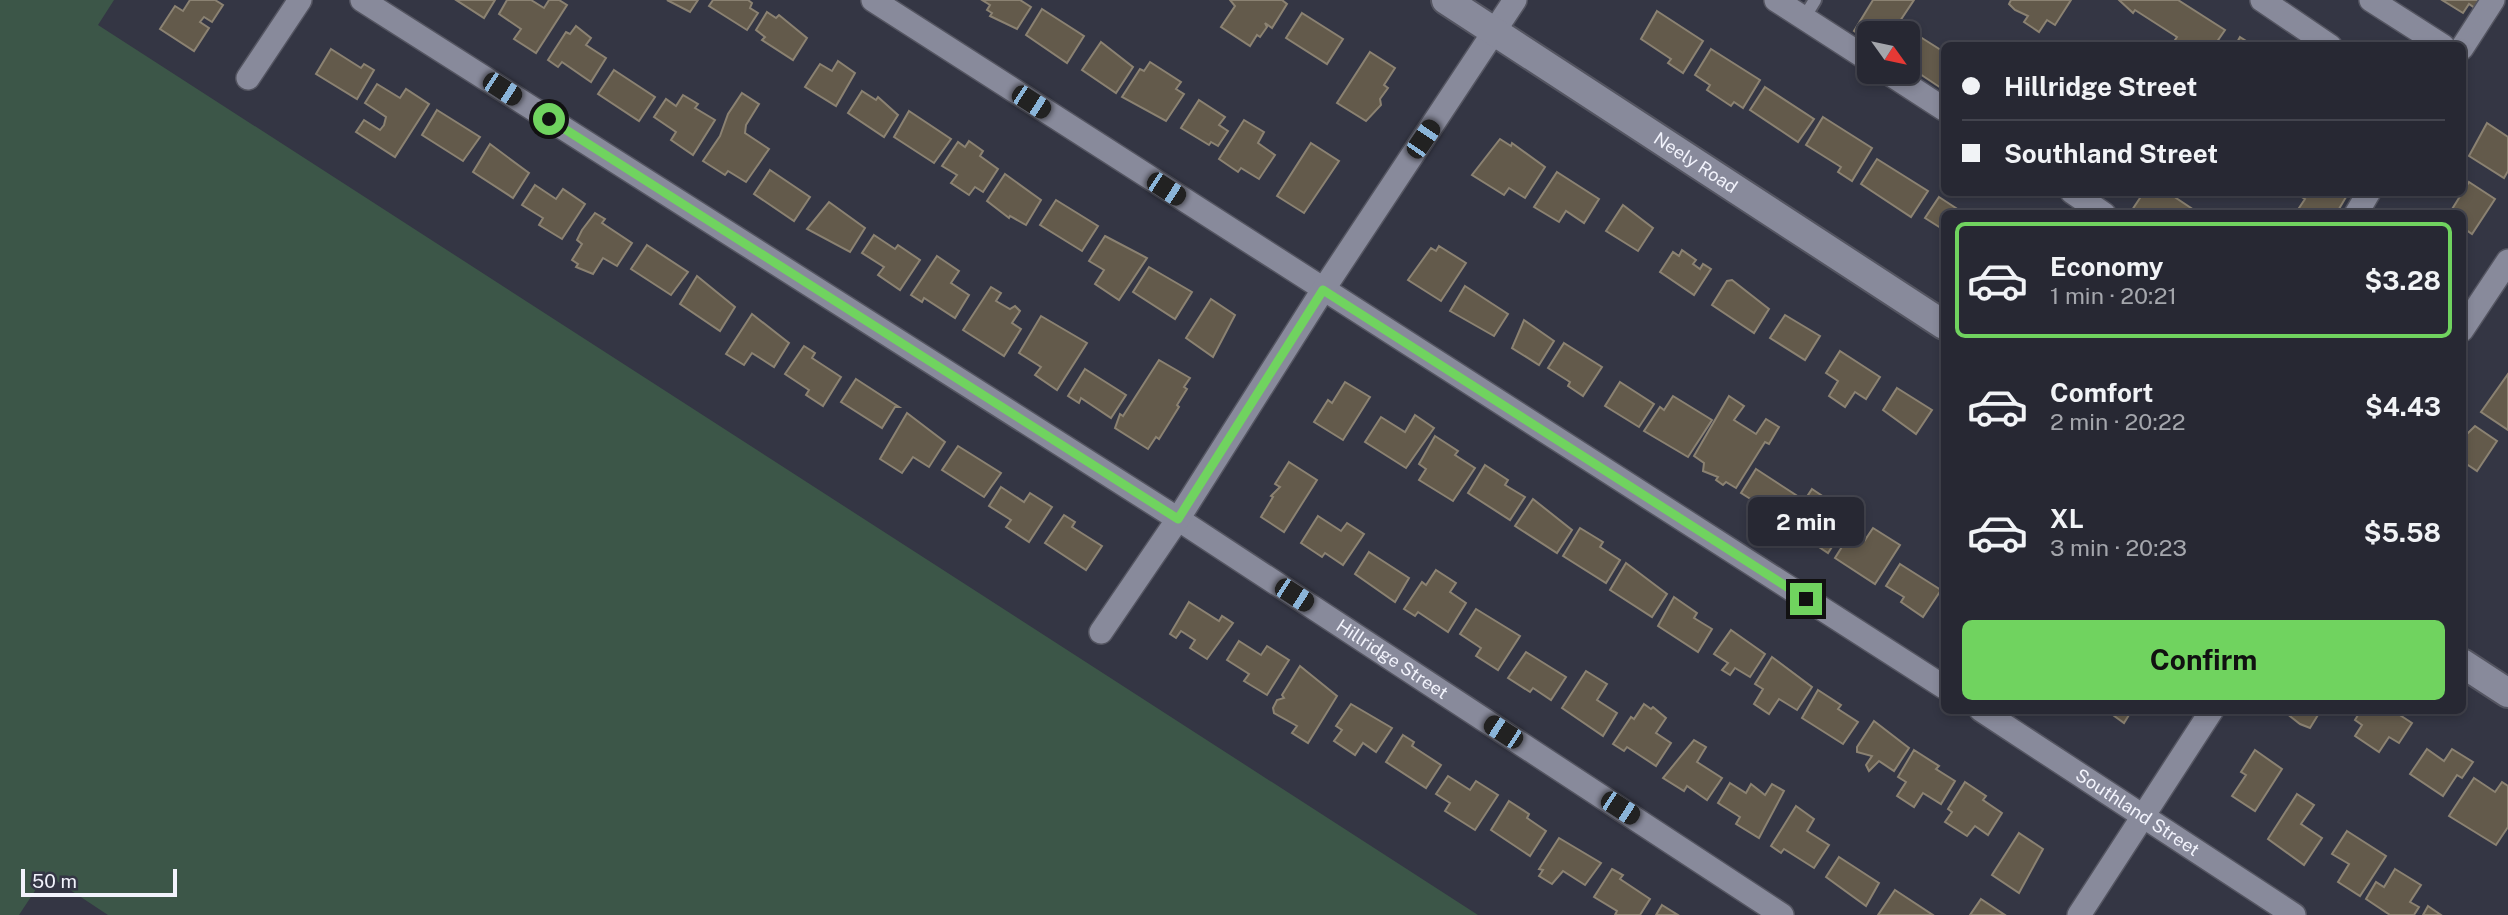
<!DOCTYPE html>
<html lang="en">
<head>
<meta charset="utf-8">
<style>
	body { margin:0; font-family:"Public Sans",sans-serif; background:#33343f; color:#f1f3f6; height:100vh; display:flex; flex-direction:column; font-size:26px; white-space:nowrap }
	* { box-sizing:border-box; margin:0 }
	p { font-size:23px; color:#a4a6ac }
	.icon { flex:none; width:38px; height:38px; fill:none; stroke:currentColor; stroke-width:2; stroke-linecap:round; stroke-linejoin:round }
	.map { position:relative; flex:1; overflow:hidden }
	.sheet { position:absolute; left:1941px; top:210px; width:525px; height:504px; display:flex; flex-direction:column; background:#272833; border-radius:10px; box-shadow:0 4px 10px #0003,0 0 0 2px #43444e }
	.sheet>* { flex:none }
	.guide { position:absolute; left:1941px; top:42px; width:525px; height:154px; border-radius:10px; box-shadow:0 4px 10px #0003,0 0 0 2px #43444e; display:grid; align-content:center; height:154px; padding:0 21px; background:#272833 }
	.needle { width:46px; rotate:123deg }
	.tools { position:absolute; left:1857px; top:21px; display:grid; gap:14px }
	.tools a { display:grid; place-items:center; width:63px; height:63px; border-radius:10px; background:#272833; box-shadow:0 4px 10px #0003,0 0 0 2px #43444e; font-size:35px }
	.scale { position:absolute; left:21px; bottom:18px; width:156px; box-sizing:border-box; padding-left:7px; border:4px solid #f2f3fc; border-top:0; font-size:19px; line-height:24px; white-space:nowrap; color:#f2f3fc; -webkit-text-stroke:5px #343644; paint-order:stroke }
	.end { position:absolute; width:32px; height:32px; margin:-16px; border:9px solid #70d35f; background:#111; box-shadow:0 0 0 4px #111 }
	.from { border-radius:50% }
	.bubble { position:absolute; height:49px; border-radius:10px; background:#272833; box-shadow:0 4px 10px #0003,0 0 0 2px #43444e; font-size:23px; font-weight:700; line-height:49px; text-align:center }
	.car { position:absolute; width:21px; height:42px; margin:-21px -10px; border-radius:9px; box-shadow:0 0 5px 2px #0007; background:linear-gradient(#222 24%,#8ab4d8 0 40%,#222 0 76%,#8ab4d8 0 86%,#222 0) }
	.guide b { display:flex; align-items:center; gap:24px; height:66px; font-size:26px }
	.guide b+b { border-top:2px solid #43444e }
	.guide i { width:18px; height:18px; background:#f1f3f6 }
	ul { padding:12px 0 0; list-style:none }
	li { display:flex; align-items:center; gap:21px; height:116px; margin:0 14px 10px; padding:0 7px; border:4px solid transparent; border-radius:10px }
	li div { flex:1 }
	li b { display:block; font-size:26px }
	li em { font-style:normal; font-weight:700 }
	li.active { border-color:#70d35f }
	li>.icon { width:63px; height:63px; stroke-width:1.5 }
	.button { display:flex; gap:14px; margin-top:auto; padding:14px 21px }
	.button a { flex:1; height:80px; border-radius:10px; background:#70d35f; color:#111; font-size:28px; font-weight:700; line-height:80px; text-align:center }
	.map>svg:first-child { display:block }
</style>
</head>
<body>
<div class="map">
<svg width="2508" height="915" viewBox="0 0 2508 915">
	<rect width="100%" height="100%" fill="#343644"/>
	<path fill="#3c5648" d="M0,0h114l-16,25 1380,890h-1370l-62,-41 -27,41h-19z"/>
	<g fill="#635a4b" stroke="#8b8272" stroke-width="2">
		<path d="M190,0h25l8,5 -11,17 -8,-5 -4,5 9,6 -15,23 -34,-22 15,-23 8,5z"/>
		<path d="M456,0h39l-11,18z"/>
		<path d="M507,0h24l13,8 5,-8h10l8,5 -31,48 -22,-14 7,-10 -22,-15z"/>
		<path d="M667,0h31l-8,12z"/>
		<path d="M713,0h35l4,3 -2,5 8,5 -11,17 -38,-24z"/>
		<path d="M982,0h38l11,7 -14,22 -27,-13 2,-3 -5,-3 3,-5z"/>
		<path d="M1230,0h52l5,4 -15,24 -7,-5 2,4 -7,10 -3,-2 -7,11 -29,-19 14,-21z"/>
		<path d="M1873,0h41l-22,33h-23v8l-15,-10z"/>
		<path d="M2011,0h60l-16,25 -8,-5 -8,12 -15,-10 4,-6 -13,-6 -6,-6z"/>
		<path d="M2119,0h59l47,30 -11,16h-23l-5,-4 -3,4 -8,-6 2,-3 -42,-27 -2,3z"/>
		<path d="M2442,0h44l-7,11 -10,-7 -6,9z"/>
		<path d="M1042,9l42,27 -17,27 -41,-28z"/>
		<path d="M1657,11l46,30 -20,32 -15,-10 3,-4 -30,-20z"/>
		<path d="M767,12l9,6 3,-3 28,23 -14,22 -31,-20 3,-3 -9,-7z"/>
		<path d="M1302,13l41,26 -16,25 -41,-26z"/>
		<path d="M576,26l15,12 -5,7 20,13 -15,24 -29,-20 -4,5 -10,-7 18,-28 4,2z"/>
		<path d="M1914,33l30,19v38l-36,-24v-24z"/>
		<path d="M2240,37l14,9h-19z"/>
		<path d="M1101,42l32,25 -17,26 -34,-23z"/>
		<path d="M331,49l30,19 3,-4 10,6 -17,29 -41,-25z"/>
		<path d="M1711,49l49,31 -17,28 -9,-6 -3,4 -24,-16 3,-5 -15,-10z"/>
		<path d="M1370,52l25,16 -11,17 4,3 -8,11 1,6 -15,16 -29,-18z"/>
		<path d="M838,61l17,12 -19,33 -31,-19 15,-23 12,7z"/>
		<path d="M1150,62l31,20 -5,7 8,5 -18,27 -44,-24 18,-28 4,2z"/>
		<path d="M614,70l41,27 -16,24 -41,-27z"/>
		<path d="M377,84l23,14 6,-9 23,15 -34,53 -39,-25 8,-12 16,10 4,-5 2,-8 -21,-14z"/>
		<path d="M1765,87l49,32 -16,23 -48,-32z"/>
		<path d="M862,91l14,9 2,-3 20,18 -14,22 -36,-24z"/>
		<path d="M742,93l17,11 -13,21 -1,8 24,16 -23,33 -18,-11 -3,4 -22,-14 17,-25 8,-22z"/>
		<path d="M683,95l15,9 -3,4 20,12 -22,35 -22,-15 5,-8 -22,-15 12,-18 10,7z"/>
		<path d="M1199,100l26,17 -6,8 9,6 -10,15 -7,-4 -2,3 -28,-17z"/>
		<path d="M437,110l43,27 -17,24 -41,-26z"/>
		<path d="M909,111l42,28 -17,24 -40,-26z"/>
		<path d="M1823,117l49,31 -20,33 -14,-9 3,-5 -35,-22z"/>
		<path d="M1244,120l20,12 -6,11 17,12 -16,24 -18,-11 -3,4 -19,-13z"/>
		<path d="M2487,123l21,14v34l-4,7 -35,-22z"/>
		<path d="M1500,139l11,7 1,-3 33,24 -20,31 -16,-10 -5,7 -32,-20z"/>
		<path d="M969,141l14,10 -3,5 18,13 -15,23 -8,-5 -6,8 -18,-12 6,-8 -15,-9 16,-24 7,5z"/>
		<path d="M1311,143l28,18 -35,52 -27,-17z"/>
		<path d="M490,144l39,29 -16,25 -40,-26z"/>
		<path d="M1877,159l51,32 -17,26 -50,-33z"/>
		<path d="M770,170l40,27 -16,24 -40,-27z"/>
		<path d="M1557,172l42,27 -15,24 -18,-12 -7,11 -25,-15z"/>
		<path d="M1005,174l36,26 -15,25 -16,-9 -1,2 -22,-17z"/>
		<path d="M2469,182l26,17 -23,35 -10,-7v-13h-13z"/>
		<path d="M535,185l21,14 7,-10 22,15 -23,35 -23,-14 4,-7 -21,-13z"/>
		<path d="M2144,192h23l33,22h-63l-5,-4z"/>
		<path d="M2302,192h47l-13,22h-41l10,-15 -5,-3z"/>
		<path d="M1939,197l26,17h-21v23l-3,-2 3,-5 -19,-12z"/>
		<path d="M1056,200l42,26 -16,25 -42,-26z"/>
		<path d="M829,202l36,26 -15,24 -43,-23z"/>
		<path d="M1623,205l30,23 -15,23 -32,-20z"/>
		<path d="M595,213l10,6 -3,4 30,20 -15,23 -14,-8 -10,16 -17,-7 2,-3 -6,-4 10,-16 -5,-4 5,-10z"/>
		<path d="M874,235l21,14 3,-4 22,15 -20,30 -22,-15 6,-8 -22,-14z"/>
		<path d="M1105,236l42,22 -28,42 -24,-16 9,-14 -15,-9z"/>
		<path d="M647,245l41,27 -17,23 -40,-26z"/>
		<path d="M1439,246l27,17 -25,38 -33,-21 23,-32 5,3z"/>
		<path d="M1682,250l14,10 -3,4 7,5 3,-5 8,5 -17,26 -34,-23 13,-20 6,4z"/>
		<path d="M937,256l22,15 -8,12 18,12 -14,23 -31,-20 -2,4 -11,-7z"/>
		<path d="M1149,267l43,25 -17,27 -42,-27z"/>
		<path d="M697,276l38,31 -15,24 -40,-27z"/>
		<path d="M1732,280l37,29 -15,24 -42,-28 15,-24z"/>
		<path d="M1465,286l43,28 -14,22 -44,-25z"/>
		<path d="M991,287l10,6 -5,8 14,8 5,-3 5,5 -8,12 9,6 -17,27 -41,-26z"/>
		<path d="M1211,299l24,16 -22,42 -27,-19z"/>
		<path d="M752,314l37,29 -15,24 -22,-14 -8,12 -18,-11z"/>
		<path d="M1785,315l35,21 -15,24 -35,-22z"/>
		<path d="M1041,316l46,27 -30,47 -22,-15 6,-8 -22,-14z"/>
		<path d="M1524,320l30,21 -15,24 -27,-17z"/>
		<path d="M1564,343l38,24 -19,29 -15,-10 2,-4 -22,-14z"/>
		<path d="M804,346l11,7 -3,5 29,19 -18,29 -17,-11 3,-5 -24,-16z"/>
		<path d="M1840,351l40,26 -14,22 -11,-7 -10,15 -16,-11 9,-15 -12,-8z"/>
		<path d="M1159,360l31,18 -6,9 3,2 -10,16 2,2 -20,32 -3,-2 -8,12 -33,-21 5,-14 3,2z"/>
		<path d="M1085,369l41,26 -15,23 -30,-20 -2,5 -11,-7z"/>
		<path d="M2508,374v56l-27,-18z"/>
		<path d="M856,379l43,28h-4l-13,21 -41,-26z"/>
		<path d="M1345,382l25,15 -27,43 -29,-18 14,-22 4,3z"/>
		<path d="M1620,382l34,22 -15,23 -34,-21z"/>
		<path d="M1897,388l35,22 -16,24 -33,-24z"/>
		<path d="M1673,396l39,24 -24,37 -44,-26 16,-24 4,3z"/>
		<path d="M1729,396l15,10 -10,14 22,14 10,-15 13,8 -10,17 -4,-2 -29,46 -10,-6 -3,3 -7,-5 2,-3 -15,-6 1,-8 -10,-7z"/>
		<path d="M907,413l38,29 -16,25 -16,-10 -11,16 -22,-14z"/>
		<path d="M1415,415l19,13 -28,40 -41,-26 16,-25 24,15z"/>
		<path d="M2475,426l22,15 -20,30 -15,-10v-22z"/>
		<path d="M1435,436l23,15 -3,4 20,13 -22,33 -34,-21 7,-11 -7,-5z"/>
		<path d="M958,446l43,27 -17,24 -42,-27z"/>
		<path d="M1289,462l28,18 -33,52 -23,-15 12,-20 -2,-1 9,-9 -5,-3z"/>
		<path d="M1485,465l23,15 -3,5 20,12 -15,23 -42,-27z"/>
		<path d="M1756,469l43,28 -15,23 -43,-27z"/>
		<path d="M1001,487l23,15 6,-9 22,14 -23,35 -23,-15 5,-7 -22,-14z"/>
		<path d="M1812,489l27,18 -8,13 13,8 -16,25 -18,-12 3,-5 -22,-15z"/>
		<path d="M1533,499l39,31 -15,23 -42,-27z"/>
		<path d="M1064,515l11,7 -3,5 30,19 -16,24 -41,-27z"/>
		<path d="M1318,516l23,15 6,-8 17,11 -21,31 -18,-12 -3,4 -21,-14z"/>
		<path d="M1580,528l23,14 -3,5 20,13 -14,23 -43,-27z"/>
		<path d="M1873,528l27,17 -25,39 -40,-26 17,-27 13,9z"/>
		<path d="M1369,552l40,26 -14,24 -40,-28z"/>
		<path d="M1626,563l41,31 -15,23 -42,-27z"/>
		<path d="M1900,564l41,26 -18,27 -22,-15 3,-5 -18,-11z"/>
		<path d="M1436,570l20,13 -6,9 16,11 -18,29 -30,-20 -3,4 -11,-7 18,-27 4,3z"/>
		<path d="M1674,597l23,16 -3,5 18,11 -14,23 -40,-26z"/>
		<path d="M1189,602l30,19 3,-5 11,7 -26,36 -17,-11 5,-8 -14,-9 -5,7 -6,-4z"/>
		<path d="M1476,609l44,27 -22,34 -22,-14 5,-8 -21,-14z"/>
		<path d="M1731,630l34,24 -15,23 -15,-9 -5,7 -8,-5 6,-7 -14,-9z"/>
		<path d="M1239,641l22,14 6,-9 22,14 -22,35 -23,-14 5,-7 -22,-14z"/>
		<path d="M1526,652l40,25 -15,23 -18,-12 -3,4 -22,-14z"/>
		<path d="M1772,657l40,30 -15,23 -18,-11 -10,15 -15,-10 9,-15 -8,-5z"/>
		<path d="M1300,666l37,30 -29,47 -16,-10 5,-7 -23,-13 -1,-5 4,-8 7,-2 -2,-3z"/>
		<path d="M1586,671l21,13 -10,16 20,13 -14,23 -41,-28z"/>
		<path d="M1818,690l23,15 -3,4 20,13 -15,22 -41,-26z"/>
		<path d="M1351,704l41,24 -16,24 -13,-9 -8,12 -21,-14 8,-11 -6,-4z"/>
		<path d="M1644,704l7,5 2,-2 13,11 -10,15 15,10 -15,23 -29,-19 -3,4 -11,-7 18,-27 3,2z"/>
		<path d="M2106,710h26l-8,13z"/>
		<path d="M2288,710h33l-11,18 -10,-4 -14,-11z"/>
		<path d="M2361,710h31l20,13 -13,20 -10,-6 -10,15 -24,-16 7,-11 -7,-5z"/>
		<path d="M1874,721l35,27 -15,23 -15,-10 -10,10 -3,-6 6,-9 -15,-4v-5z"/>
		<path d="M1403,735l11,7 -2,4 29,19 -15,23 -40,-26z"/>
		<path d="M1694,740l12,7 -9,15 25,16 -15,22 -20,-14 -3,5 -21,-13z"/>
		<path d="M2427,749l17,12 8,-12 21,13 -11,16 -5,-3 -14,21 -33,-22z"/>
		<path d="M1914,750l25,16 -3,3 19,12 -14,23 -18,-11 -9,14 -17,-11 9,-14 -8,-5z"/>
		<path d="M2255,750l27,19 -27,42 -23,-15 14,-21 -5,-3z"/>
		<path d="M1448,776l22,14 6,-9 22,14 -23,35 -30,-19 5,-8 -14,-9z"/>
		<path d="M2474,778l21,14 7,-10 6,4v41l-12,18 -47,-29z"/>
		<path d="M1965,782l21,14 -3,4 19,13 -14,22 -13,-9 -8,10 -22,-14 7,-10 -4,-3z"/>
		<path d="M1730,783l16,10 5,-9 14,11 7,-11 12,7 -25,47 -23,-14 4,-7 -22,-14z"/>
		<path d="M2297,794l17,11 -13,19 21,14 -18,27 -36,-26z"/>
		<path d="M1509,801l20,13 -2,4 19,13 -16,25 -39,-26z"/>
		<path d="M1796,806l18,13 -7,12 22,14 -15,23 -30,-19 -3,4 -10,-7z"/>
		<path d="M2347,831l39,25 -26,40 -22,-14 11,-18 -17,-10z"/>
		<path d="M2019,833l24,16 -24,44 -27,-18z"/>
		<path d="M1559,838l42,25 -16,22 -22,-14 -11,13 -13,-8 4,-6 -4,-1z"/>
		<path d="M1839,857l40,26 -13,23 -40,-29z"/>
		<path d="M1612,869l11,6 -3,4 30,20 -10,16h-25l2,-4 -23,-14z"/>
		<path d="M2395,869l26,16 -11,17 9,5 -5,8h-24l-24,-16 10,-17 8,5z"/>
		<path d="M1895,890l38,25h-55z"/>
		<path d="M1981,899l24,16h-35z"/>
		<path d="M1662,905l16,10h-22z"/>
		<path d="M2428,906l13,9h-18z"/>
	</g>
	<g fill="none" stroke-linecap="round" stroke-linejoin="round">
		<g stroke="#545561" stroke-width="16">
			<path id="service" d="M1804,18l11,-18"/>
		</g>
		<g stroke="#545561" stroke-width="26">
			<g id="minor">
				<path id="s1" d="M362,0l816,519 604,396"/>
				<path d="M873,0l1071,687"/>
				<path d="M1776,0l93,60"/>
				<path d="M2262,0l68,46"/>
				<path d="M2371,0l72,46"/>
				<path d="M2462,48l31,-48"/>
				<path d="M1887,72l57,37"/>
				<path d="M248,78l52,-78"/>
				<path d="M2072,192l32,22"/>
				<path d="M2356,214l13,-22"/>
				<path d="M2462,330l46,-69"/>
				<path d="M1101,632l77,-113 145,-229 192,-290"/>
				<path id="s2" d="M1981,710l313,205"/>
				<path d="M2079,915l133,-205"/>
			</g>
		</g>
		<g stroke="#545561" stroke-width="32">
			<g id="tertiary">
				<path id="s3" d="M1446,0l498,325"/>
				<path d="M2462,663l46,30"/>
			</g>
		</g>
		<use href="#service" stroke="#888a9b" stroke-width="12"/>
		<use href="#minor" stroke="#888a9b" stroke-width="23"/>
		<use href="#tertiary" stroke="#888a9b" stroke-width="28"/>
	</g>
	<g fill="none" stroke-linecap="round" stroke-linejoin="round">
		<path stroke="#70d35f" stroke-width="9" d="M549,119l629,400 145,-229 483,309"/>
	</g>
	<g text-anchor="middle" stroke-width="5" stroke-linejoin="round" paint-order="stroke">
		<g font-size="18" fill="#f2f3fc" stroke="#343644">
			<text dy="6" stroke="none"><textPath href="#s3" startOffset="298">Neely Road</textPath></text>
			<text dy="6" stroke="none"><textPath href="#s1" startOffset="1223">Hillridge Street</textPath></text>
			<text dy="6" stroke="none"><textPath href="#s2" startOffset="187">Southland Street</textPath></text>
		</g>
	</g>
</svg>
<div class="tools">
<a><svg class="needle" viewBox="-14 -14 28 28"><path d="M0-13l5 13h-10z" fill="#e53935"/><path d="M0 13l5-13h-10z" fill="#a4a6ac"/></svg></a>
</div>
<div class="scale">50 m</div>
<i class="end from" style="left:549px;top:119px"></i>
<i class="end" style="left:1806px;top:599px"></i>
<div class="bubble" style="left:1748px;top:497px;width:116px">2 min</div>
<i class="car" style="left:502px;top:89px;rotate:123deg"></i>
<i class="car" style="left:1031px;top:102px;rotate:123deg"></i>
<i class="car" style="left:1423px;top:139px;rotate:34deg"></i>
<i class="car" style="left:1166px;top:189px;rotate:123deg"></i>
<i class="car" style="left:1294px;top:595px;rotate:123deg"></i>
<i class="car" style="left:1503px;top:732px;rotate:303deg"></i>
<i class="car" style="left:1620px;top:808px;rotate:123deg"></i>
<div class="guide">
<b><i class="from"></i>Hillridge Street</b>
<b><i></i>Southland Street</b>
</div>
<section class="sheet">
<ul>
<li class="active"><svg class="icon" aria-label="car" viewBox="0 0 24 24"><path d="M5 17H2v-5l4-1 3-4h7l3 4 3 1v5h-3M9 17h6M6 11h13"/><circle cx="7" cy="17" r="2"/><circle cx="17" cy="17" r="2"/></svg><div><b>Economy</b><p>1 min · 20:21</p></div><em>$3.28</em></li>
<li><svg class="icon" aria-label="car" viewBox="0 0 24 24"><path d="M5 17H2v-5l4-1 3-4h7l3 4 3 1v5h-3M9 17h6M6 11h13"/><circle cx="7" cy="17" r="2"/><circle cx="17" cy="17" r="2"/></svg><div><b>Comfort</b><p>2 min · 20:22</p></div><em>$4.43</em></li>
<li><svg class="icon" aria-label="car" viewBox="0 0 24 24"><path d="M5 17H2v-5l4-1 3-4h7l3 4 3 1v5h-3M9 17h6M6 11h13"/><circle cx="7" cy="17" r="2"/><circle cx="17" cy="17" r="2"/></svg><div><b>XL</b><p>3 min · 20:23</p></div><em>$5.58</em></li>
</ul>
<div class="button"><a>Confirm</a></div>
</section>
</div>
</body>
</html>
